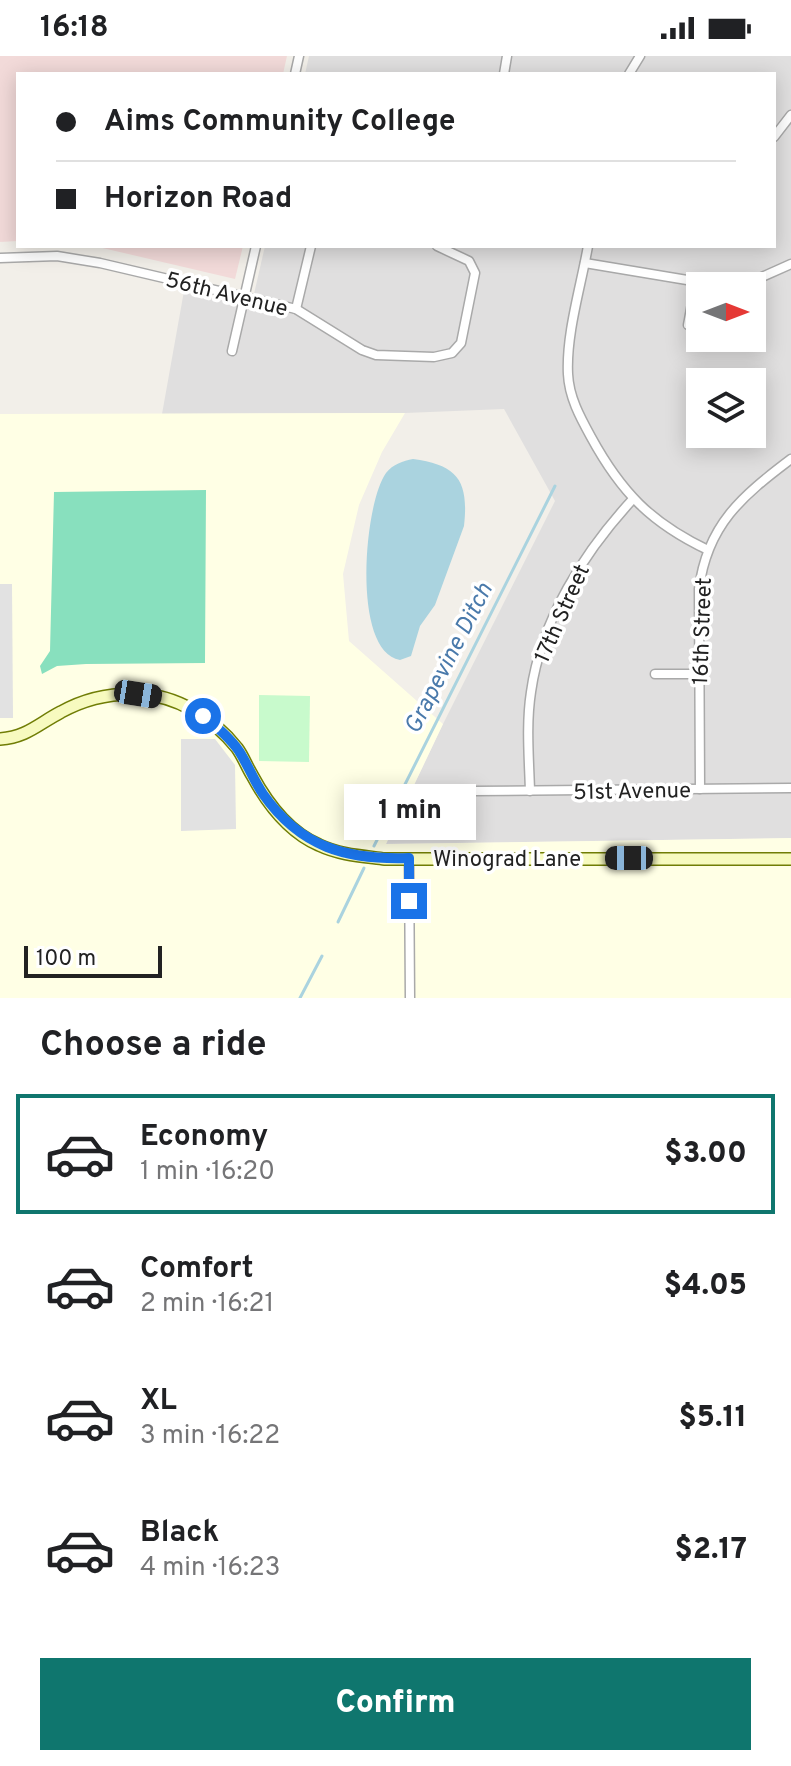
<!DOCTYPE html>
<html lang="en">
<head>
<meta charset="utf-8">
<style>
	body { margin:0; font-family:Overpass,sans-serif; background:#f6f6f6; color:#202124; height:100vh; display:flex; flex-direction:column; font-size:30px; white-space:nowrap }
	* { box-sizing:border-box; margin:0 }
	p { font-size:26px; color:#757577 }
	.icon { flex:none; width:44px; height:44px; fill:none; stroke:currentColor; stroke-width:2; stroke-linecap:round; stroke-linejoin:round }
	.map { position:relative; height:942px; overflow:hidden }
	.drawer { display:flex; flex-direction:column; background:#fff; flex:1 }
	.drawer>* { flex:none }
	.banner { position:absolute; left:16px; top:16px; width:760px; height:176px; border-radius:0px; box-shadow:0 4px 20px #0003; display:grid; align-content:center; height:176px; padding:0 40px; background:#fff }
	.needle { width:52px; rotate:90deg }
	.buttons { position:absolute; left:686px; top:216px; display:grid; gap:16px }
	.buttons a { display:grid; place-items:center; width:80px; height:80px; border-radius:0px; background:#fff; box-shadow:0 4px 20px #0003; font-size:40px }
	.scale { position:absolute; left:24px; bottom:20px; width:138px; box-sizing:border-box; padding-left:8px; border:4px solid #222; border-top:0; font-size:22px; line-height:28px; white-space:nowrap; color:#222; -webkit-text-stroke:6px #fff; paint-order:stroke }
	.end { position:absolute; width:36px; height:36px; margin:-18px; border:10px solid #1a73e8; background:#fff; box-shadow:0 0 0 4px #fff }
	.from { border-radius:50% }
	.bubble { position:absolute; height:56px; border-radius:0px; background:#fff; box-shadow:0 4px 20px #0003; font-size:26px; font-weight:800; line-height:56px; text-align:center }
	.car { position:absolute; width:24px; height:48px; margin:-24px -12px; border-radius:10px; box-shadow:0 0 6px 2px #0007; background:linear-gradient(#222 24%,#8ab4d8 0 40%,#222 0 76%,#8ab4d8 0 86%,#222 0) }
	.banner b { display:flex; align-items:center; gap:28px; height:76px; font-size:30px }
	.banner b+b { border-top:2px solid #e0e0e0 }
	.banner i { width:20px; height:20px; background:#202124 }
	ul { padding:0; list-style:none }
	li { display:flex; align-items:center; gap:24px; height:120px; margin:0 16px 12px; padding:0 24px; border:4px solid transparent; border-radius:0px }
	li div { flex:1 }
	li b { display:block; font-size:30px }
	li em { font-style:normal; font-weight:800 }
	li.on { border-color:#0f766e }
	li>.icon { width:72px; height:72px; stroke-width:1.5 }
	h2 { padding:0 40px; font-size:36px; line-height:96px }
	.primary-button { display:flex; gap:16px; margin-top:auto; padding:16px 40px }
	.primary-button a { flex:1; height:92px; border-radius:0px; background:#0f766e; color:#fff; font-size:32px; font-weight:800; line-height:92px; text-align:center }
	.status { display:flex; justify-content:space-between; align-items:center; height:56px; padding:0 40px; background:#fff; direction:ltr }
	.status svg { height:22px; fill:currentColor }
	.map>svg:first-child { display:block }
</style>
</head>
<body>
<div class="status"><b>16:18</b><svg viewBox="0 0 49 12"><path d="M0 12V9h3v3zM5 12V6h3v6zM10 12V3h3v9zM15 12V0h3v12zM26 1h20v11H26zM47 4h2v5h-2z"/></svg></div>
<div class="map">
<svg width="791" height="942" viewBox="0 0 791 942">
	<rect width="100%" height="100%" fill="#f2efe9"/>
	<path fill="#e0dfdf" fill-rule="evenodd" d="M309,0h482v782l-405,6 57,-120 112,-223 -51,-92 -99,4 -243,1 22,-123 67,16 14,-61h509v-172h-469zM700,230h52v52h-52zM700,326h52v52h-52z"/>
	<g fill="#f2dad9">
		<path d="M0,0h287l-4,18h-265v167l-18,1z"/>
		<path d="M94,190h149l-8,33z"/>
	</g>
	<path fill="#ffffe5" d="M405,357l-23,39 -23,53 -16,69 6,67 94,83 -57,120 405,-6v160h-791v-584z"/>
	<path fill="#c8facc" d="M259,639l51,1 -1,66 -50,-1z"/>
	<path fill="#88e0be" d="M206,434l-1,173 -119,1 -29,2 -15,8 -2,-8 10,-15 4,-159z"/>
	<g fill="#e2e2e2">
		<path d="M0,528h12l1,134h-13z"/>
		<path d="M181,683h34l20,26 1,64 -55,2z"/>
	</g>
	<path fill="#aad3df" d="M413,403c45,6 56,22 51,67l-29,79 -15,21 -9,30 -11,4c-49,-8 -36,-157 -14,-187 7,-9 17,-12 27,-14z"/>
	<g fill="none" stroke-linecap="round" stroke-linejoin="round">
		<g stroke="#aad3df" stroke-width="3">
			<path d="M374,790l181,-360"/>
			<path d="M338,866l26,-54"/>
			<path d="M300,942l22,-42"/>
		</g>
		<g stroke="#a9a9a9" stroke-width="11">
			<g id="street">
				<path d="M295,18l4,-18"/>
				<path d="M504,18l3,-18"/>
				<path d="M629,18l11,-18"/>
				<path d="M774,81l17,-22"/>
				<path d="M588,190c-7,40 -22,88 -20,128 1,23 12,43 23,63 30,55 60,86 117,113"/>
				<path d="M0,202l57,-2 43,7 196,46 66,41 14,5 58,2 18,-4 9,-10 14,-70 -6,-12 -32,-15"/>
				<path d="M585,207l132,22 36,-4 38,-17"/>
				<path d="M296,253l15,-63"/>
				<path d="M688,269l8,-43"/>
				<path d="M232,295l24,-105"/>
				<path d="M655,618h44"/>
				<path d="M700,733l-1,-200c8,-64 43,-93 92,-130"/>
				<path d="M473,735l318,-3"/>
				<path d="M530,735c-1,-33 -4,-67 1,-99 10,-72 53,-140 102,-193"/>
				<path d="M409,802l1,140"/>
			</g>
		</g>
		<g stroke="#707d05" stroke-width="14">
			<path id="secondary" d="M0,683c27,-2 38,-15 61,-27 23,-13 50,-19 77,-18 39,1 75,24 99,54 6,8 10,19 15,27 15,28 37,57 67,70 21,10 43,11 66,14h406"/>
		</g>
		<use href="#street" stroke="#fff" stroke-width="8"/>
		<use href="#secondary" stroke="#f7fabf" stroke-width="11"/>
	</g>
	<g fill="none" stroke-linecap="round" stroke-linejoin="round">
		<path stroke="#1a73e8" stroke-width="10" d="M203,660c13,10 27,22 36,35 9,14 15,30 24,43 38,54 84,66 146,64v43"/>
	</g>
	<g text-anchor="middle" stroke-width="7" stroke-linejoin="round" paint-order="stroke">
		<g font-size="22" fill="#222" stroke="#fff">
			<text transform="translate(227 237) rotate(14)" y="8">56th Avenue</text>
			<text transform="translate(561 557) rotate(-66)" y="8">17th Street</text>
			<text transform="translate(701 575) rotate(-88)" y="8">16th Street</text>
			<text transform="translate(632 734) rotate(-1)" y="8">51st Avenue</text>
			<text x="507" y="810">Winograd Lane</text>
		</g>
		<g font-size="24" font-style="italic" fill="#4a7aab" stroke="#fff">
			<text transform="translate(448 602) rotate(-63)" y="8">Grapevine Ditch</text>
		</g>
	</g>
</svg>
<div class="buttons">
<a><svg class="needle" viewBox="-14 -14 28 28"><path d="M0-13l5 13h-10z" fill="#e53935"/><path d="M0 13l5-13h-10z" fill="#757577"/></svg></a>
<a><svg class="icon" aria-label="layers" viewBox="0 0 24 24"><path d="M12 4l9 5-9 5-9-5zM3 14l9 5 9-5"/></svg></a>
</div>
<div class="scale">100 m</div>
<i class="end from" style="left:203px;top:660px"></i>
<i class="end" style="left:409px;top:845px"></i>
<div class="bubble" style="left:344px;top:728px;width:132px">1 min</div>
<i class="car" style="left:138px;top:638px;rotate:99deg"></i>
<i class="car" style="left:629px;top:802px;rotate:270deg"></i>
<div class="banner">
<b><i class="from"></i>Aims Community College</b>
<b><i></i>Horizon Road</b>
</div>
</div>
<section class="drawer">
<h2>Choose a ride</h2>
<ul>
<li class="on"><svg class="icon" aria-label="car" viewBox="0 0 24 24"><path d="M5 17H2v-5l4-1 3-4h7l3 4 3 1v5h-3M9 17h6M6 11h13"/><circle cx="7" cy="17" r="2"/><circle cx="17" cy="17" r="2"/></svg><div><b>Economy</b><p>1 min · 16:20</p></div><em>$3.00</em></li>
<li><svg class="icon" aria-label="car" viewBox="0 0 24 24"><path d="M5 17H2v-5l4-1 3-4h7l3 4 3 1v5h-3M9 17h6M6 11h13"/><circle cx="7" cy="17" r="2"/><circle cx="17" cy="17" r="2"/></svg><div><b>Comfort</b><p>2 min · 16:21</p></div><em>$4.05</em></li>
<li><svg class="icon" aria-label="car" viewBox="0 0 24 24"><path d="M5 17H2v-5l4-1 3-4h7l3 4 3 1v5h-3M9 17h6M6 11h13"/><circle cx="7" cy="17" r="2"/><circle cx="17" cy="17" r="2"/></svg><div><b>XL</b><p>3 min · 16:22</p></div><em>$5.11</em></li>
<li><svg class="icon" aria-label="car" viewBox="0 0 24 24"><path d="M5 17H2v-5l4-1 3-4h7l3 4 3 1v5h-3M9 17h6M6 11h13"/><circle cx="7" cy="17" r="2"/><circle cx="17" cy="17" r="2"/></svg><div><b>Black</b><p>4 min · 16:23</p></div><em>$2.17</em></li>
</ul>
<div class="primary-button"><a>Confirm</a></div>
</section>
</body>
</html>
